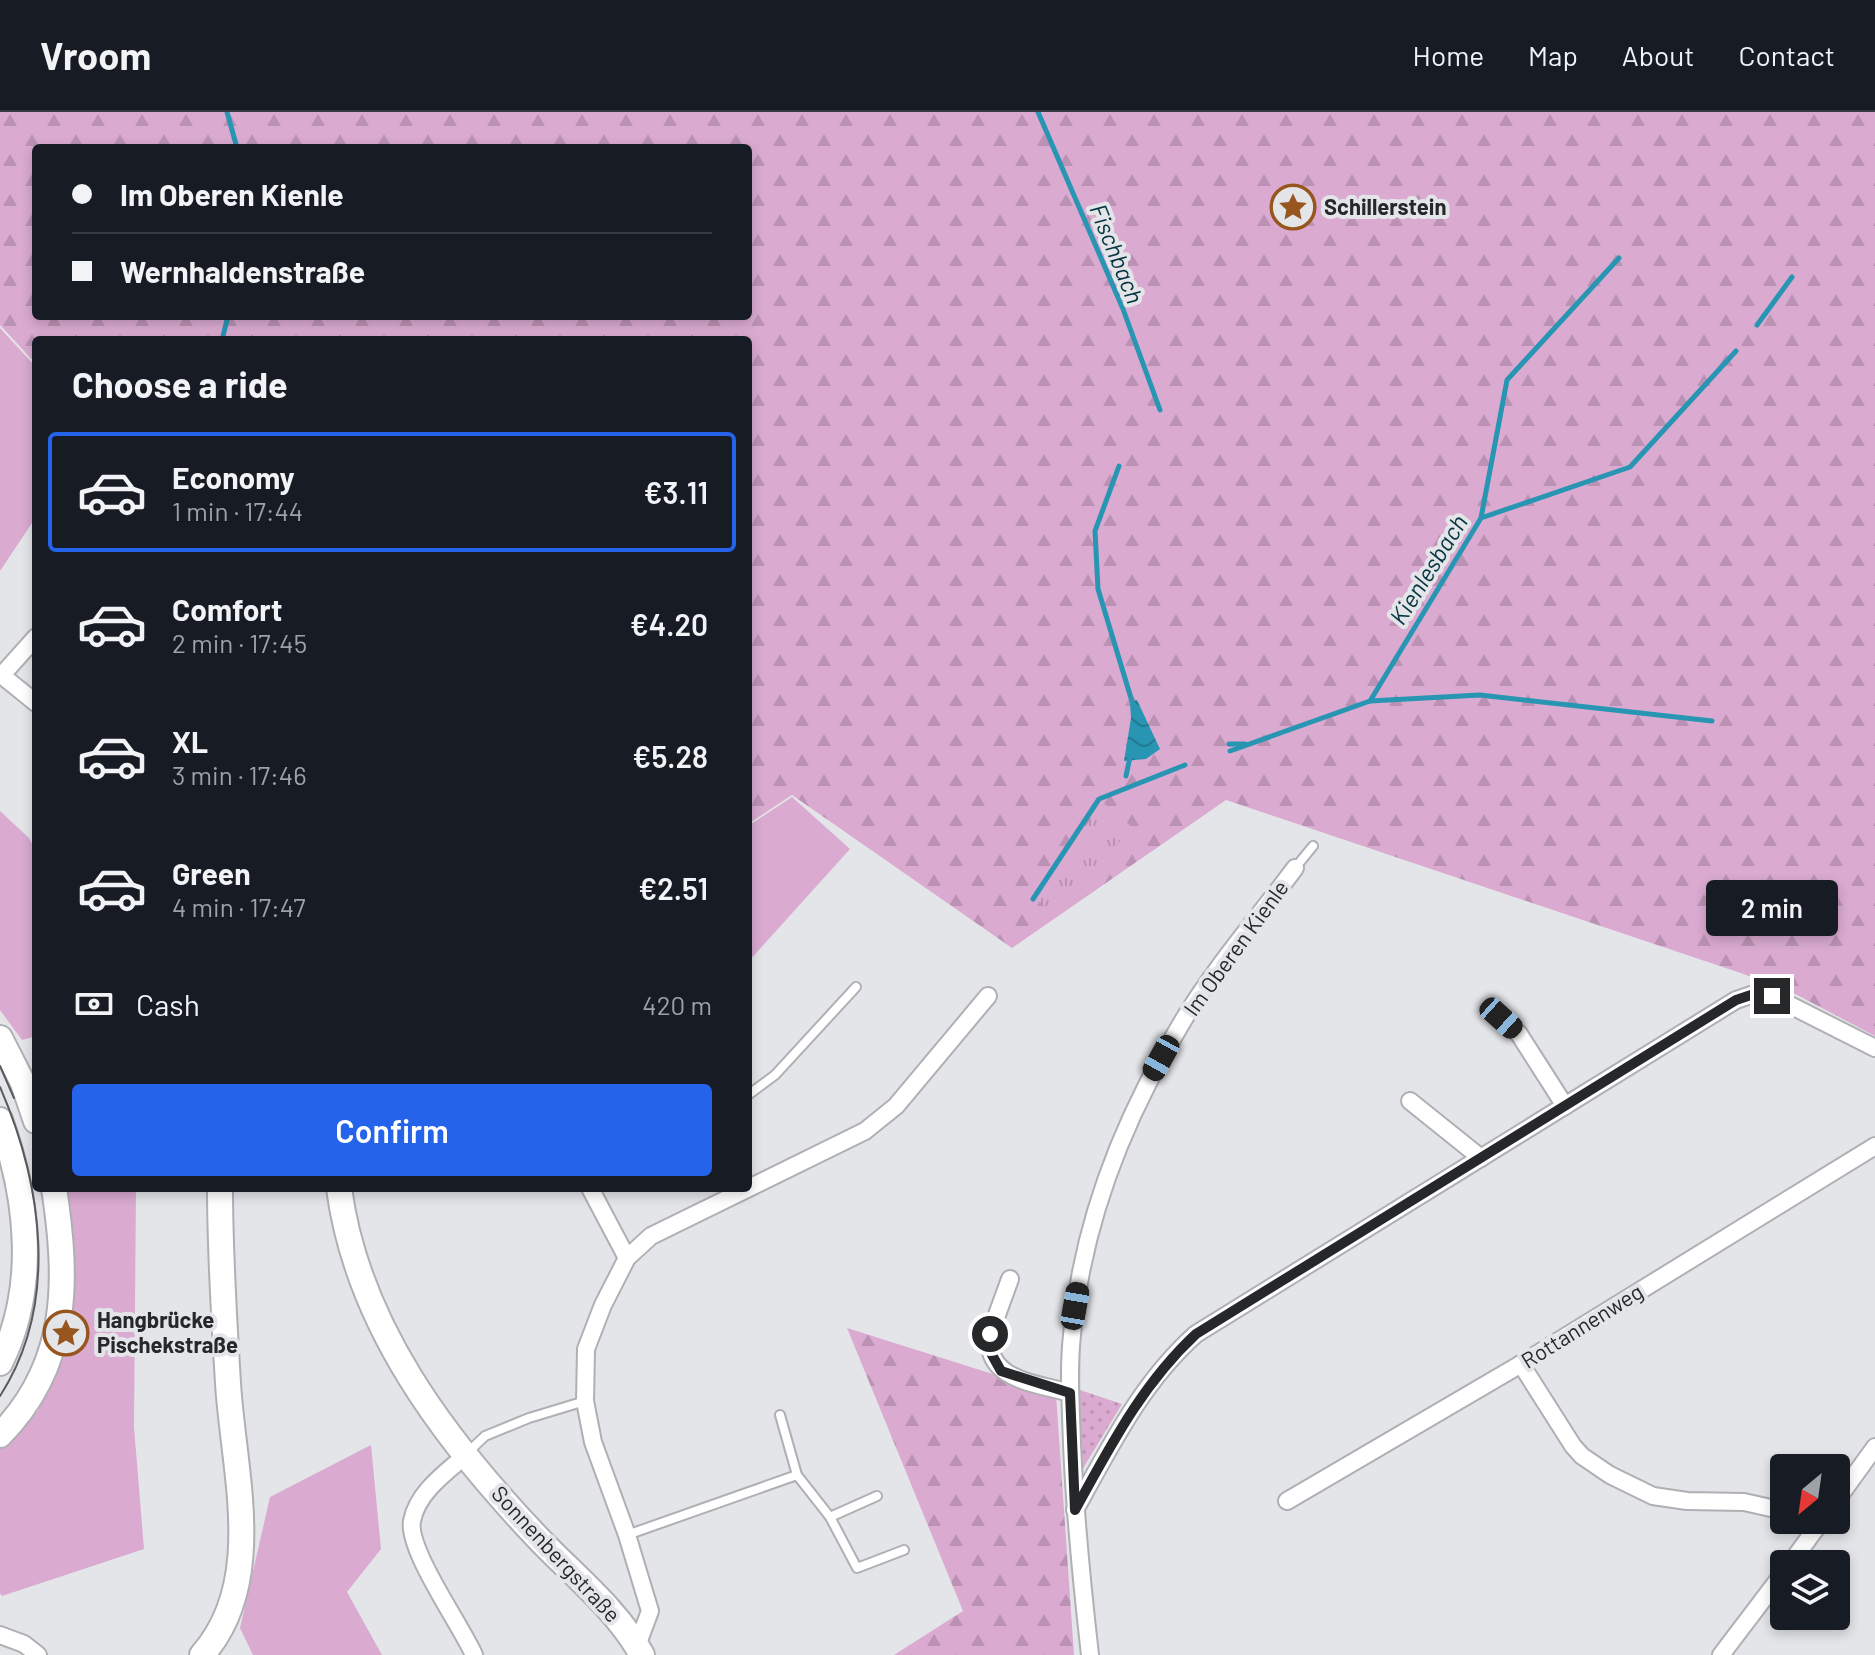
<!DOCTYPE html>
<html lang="en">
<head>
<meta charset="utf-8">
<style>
	body { margin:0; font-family:Barlow,sans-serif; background:#242831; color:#f1f3f6; height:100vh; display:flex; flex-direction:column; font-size:30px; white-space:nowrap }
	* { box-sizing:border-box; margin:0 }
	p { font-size:26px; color:#9ea1a6 }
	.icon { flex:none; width:44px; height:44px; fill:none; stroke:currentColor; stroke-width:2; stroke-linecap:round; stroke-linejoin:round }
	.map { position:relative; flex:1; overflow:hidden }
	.details { position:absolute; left:32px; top:224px; width:720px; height:856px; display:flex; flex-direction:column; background:#171b24; border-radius:8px; box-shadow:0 4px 12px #0003 }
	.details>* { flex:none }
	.top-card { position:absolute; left:32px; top:32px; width:720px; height:176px; border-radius:8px; box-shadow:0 4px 12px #0003; display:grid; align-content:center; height:176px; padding:0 40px; background:#171b24 }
	.needle { width:52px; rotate:209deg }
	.fabs { position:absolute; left:1770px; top:1342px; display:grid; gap:16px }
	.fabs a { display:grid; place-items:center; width:80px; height:80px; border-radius:8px; background:#171b24; box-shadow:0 4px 12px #0003; font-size:40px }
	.end { position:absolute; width:36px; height:36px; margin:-18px; border:10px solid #262729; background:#fff; box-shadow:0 0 0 4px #fff }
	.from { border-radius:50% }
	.bubble { position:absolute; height:56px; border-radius:8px; background:#171b24; box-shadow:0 4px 12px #0003; font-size:26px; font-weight:600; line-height:56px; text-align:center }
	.car { position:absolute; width:24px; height:48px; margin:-24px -12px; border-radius:10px; box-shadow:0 0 6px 2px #0007; background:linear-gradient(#222 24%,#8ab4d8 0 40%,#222 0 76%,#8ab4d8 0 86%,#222 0) }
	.top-card b { display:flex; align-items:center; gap:28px; height:76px; font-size:30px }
	.top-card b+b { border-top:2px solid #363941 }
	.top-card i { width:20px; height:20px; background:#f1f3f6 }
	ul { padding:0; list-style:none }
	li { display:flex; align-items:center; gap:24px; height:120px; margin:0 16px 12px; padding:0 24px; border:4px solid transparent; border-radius:8px }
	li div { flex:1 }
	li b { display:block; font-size:30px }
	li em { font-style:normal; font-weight:600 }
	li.on { border-color:#2563eb }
	li>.icon { width:72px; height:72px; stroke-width:1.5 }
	h2 { padding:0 40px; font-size:36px; line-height:96px }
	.pay { display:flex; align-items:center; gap:20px; height:88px; padding:0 40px; font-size:30px }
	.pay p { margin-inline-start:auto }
	.action { display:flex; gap:16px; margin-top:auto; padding:16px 40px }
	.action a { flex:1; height:92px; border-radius:8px; background:#2563eb; color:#fff; font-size:32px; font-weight:600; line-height:92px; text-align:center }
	header { display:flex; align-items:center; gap:48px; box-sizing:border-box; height:112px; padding:0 40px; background:#171b24; border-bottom:2px solid #363941 }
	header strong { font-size:38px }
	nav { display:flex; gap:44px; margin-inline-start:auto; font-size:28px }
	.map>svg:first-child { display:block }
</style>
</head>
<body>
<header>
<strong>Vroom</strong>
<nav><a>Home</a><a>Map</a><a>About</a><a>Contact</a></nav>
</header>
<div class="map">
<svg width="1875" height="1543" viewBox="0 0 1875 1543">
	<defs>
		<pattern id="grass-dots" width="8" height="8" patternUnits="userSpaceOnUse" patternTransform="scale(2)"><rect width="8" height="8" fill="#daaad1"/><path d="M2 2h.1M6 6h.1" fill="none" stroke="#bb92b3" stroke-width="1.8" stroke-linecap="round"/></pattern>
		<pattern id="forest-firs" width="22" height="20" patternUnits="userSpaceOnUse" patternTransform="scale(2)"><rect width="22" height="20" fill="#daaad1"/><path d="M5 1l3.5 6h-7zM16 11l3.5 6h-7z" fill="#bb92b3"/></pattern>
		<pattern id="park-tufts" width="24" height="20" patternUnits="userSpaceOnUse" patternTransform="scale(2)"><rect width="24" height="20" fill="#daaad1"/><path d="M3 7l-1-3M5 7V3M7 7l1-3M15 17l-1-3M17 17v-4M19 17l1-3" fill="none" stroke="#bb92b3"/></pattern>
		<pattern id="water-waves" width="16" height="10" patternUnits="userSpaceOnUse" patternTransform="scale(2)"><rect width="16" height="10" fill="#2895b2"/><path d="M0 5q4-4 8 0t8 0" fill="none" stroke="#227a91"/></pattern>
	</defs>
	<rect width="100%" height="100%" fill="#e4e5e9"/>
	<path fill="url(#grass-dots)" d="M1068,1274l54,18 -46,76z"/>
	<g fill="url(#forest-firs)" fill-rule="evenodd">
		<path d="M0,0h1875v924l-93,-49 -556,-187 -214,148 -220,-153 -44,29v-484h-712v24l-36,-39zM36,36h712v168h-712z"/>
		<path d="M847,1216l209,66 18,261h-180l69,-44z"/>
	</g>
	<path fill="url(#park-tufts)" d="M1105,692l27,23 -76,89 -28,-24z"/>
	<g fill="#daaad1">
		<path d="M0,216l36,39v150l-36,54z"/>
		<path d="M792,685l58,52 -102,113v-136z"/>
		<path d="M0,699l29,27 7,13v185l-14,4 -22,-30z"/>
		<path d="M64,1076h72l-2,239 10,122 -142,47 -2,-3v-144l38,-38 27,-64 10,-96z"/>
		<path d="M371,1333l10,104 -34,43 35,63h-129l-13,-27 30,-131z"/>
	</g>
	<path fill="url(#water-waves)" d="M1137,588l23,49 -14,10 -22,2 7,-43 -1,-16z"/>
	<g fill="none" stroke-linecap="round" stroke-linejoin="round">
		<g stroke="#2895b2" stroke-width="5">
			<path d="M227,0l10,36"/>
			<path d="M1038,0l85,197 37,101"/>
			<path d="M1757,213l35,-48"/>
			<path d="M222,228l6,-24"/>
			<path d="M1119,354l-24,65 3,58 36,119"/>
			<path d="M1481,406l26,-138 112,-122"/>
			<path d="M1370,589l110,-6 232,26"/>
			<path d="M1229,632h16"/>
			<path d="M1230,639l140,-50 111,-183 149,-51 106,-116"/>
			<path d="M1126,664l4,-19"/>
			<path d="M1033,787l66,-100 86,-34"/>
		</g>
		<g stroke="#afb0b4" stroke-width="12">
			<g id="lane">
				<path d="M1295,756l18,-22"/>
				<path d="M748,983l27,-20 81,-88"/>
				<path d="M780,1303l17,60 33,42 27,51 47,-18"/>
				<path d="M466,1342l19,-18 44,-18 56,-17"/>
				<path d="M830,1405l47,-21"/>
				<path d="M627,1423l170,-60"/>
			</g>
		</g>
		<g stroke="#afb0b4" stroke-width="20">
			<g id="street">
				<path d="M0,562l36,29"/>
				<path d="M2,563l34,-38"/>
				<path d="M1501,906l18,16 46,72"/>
				<path d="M1410,989l71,57"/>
				<path d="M590,1076l37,70"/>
				<path d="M1010,1167l-20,55c-6,47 47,49 80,59"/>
				<path d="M1521,1252l52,82 9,10 28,19 43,21 34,5 57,1 40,9"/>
				<path d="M466,1343c-21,18 -49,38 -54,66 -5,29 49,104 62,134"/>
				<path d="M1287,1389l234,-137 354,-218"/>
				<path d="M1836,1389l39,-54"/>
				<path d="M1075,1398c35,-63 66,-127 121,-176l540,-334 21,-7 15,3 103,52"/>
				<path d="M1790,1452l32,-44"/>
				<path d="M0,1523l24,9 14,11"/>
				<path d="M637,1534l13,-35 -23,-76 -34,-93 -8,-41 1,-52 17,-44 24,-47 24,-22 214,-105 31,-25 92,-110"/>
				<path d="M1090,1543c-8,-70 -15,-140 -18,-211 -1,-36 -4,-72 0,-109 10,-113 53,-220 112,-316 32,-53 74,-101 111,-151"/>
				<path d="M1721,1543l63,-83"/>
			</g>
		</g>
		<g stroke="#afb0b4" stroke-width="28">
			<g id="secondary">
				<path d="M0,926l23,45 13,38"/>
				<path d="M0,1008c28,77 38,168 0,243"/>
				<path d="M339,1076c18,137 106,252 198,349 36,38 80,72 105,118"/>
				<path d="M0,1323c70,-71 68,-155 54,-247"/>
				<path d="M202,1543c65,-73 31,-185 26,-272 -4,-64 -8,-130 -8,-195"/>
			</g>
		</g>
		<use href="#lane" stroke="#fff" stroke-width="8"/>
		<use href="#street" stroke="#fff" stroke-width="16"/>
		<use href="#secondary" stroke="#fff" stroke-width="24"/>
		<g stroke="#5a5b5e" stroke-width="2">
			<path d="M0,954l14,32"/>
			<path d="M0,975c42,97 60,216 0,309"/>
		</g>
	</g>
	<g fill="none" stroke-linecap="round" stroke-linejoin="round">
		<path stroke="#262729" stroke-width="10" d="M990,1222l1,19 10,18 69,22 5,117c35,-63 67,-126 121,-176l540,-334 21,-7 15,3"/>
	</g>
	<defs>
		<g id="sight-ring" transform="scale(2.3)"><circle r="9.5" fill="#e4e5e9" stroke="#96561e" stroke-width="1.5"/><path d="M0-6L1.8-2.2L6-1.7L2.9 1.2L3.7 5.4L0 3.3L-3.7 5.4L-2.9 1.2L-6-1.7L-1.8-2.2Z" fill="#96561e"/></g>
	</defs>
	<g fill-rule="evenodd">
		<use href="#sight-ring" x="1293" y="95"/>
		<use href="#sight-ring" x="66" y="1221"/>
	</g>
	<g text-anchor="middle" stroke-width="8" stroke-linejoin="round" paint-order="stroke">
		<g font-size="22" font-weight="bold" fill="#262729" stroke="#e4e5e9" text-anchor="start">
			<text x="1324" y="103">Schillerstein</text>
			<text x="97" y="1216">Hangbrücke<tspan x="97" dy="25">Pischekstraße</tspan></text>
		</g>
		<g font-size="22" fill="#262729" stroke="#e4e5e9">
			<text transform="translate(1236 836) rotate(-54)" y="8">Im Oberen Kienle</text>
			<text transform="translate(1582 1214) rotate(-32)" y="8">Rottannenweg</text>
			<text transform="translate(556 1442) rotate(47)" y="8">Sonnenbergstraße</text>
		</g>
		<g font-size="24" font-style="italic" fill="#033440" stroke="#e4e5e9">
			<text transform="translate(1116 142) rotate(68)" y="8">Fischbach</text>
			<text transform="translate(1429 458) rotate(-58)" y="8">Kienlesbach</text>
		</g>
	</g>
</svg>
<div class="fabs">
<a><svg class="needle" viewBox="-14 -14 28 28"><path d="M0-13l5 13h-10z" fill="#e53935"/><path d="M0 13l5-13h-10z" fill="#9ea1a6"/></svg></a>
<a><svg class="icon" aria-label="layers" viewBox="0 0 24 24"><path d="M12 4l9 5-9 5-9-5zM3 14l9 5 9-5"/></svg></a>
</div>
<i class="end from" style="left:990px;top:1222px"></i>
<i class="end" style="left:1772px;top:884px"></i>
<div class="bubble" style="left:1706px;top:768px;width:132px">2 min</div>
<i class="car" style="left:1501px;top:906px;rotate:132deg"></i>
<i class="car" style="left:1161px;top:946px;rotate:209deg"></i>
<i class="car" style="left:1075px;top:1194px;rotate:10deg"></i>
<div class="top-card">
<b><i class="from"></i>Im Oberen Kienle</b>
<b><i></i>Wernhaldenstraße</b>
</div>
<section class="details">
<h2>Choose a ride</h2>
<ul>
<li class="on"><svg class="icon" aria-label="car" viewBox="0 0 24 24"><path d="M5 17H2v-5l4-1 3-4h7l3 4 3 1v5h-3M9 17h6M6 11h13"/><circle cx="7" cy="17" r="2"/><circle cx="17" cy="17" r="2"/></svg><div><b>Economy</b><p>1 min · 17:44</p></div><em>€3.11</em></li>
<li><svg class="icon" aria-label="car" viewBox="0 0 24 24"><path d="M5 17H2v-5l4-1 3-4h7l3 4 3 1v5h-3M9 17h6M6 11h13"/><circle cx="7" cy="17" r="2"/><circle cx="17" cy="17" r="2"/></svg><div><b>Comfort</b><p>2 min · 17:45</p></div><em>€4.20</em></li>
<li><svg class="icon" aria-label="car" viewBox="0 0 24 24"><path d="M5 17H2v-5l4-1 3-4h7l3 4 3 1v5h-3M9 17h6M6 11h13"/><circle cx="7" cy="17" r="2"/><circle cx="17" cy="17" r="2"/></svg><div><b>XL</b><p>3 min · 17:46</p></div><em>€5.28</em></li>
<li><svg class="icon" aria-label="car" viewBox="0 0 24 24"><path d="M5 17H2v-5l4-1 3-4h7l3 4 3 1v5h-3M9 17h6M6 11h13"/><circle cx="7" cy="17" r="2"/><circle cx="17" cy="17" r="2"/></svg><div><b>Green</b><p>4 min · 17:47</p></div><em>€2.51</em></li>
</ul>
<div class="pay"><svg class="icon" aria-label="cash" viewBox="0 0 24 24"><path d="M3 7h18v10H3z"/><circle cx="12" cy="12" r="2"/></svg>Cash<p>420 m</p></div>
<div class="action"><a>Confirm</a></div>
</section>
</div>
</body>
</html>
